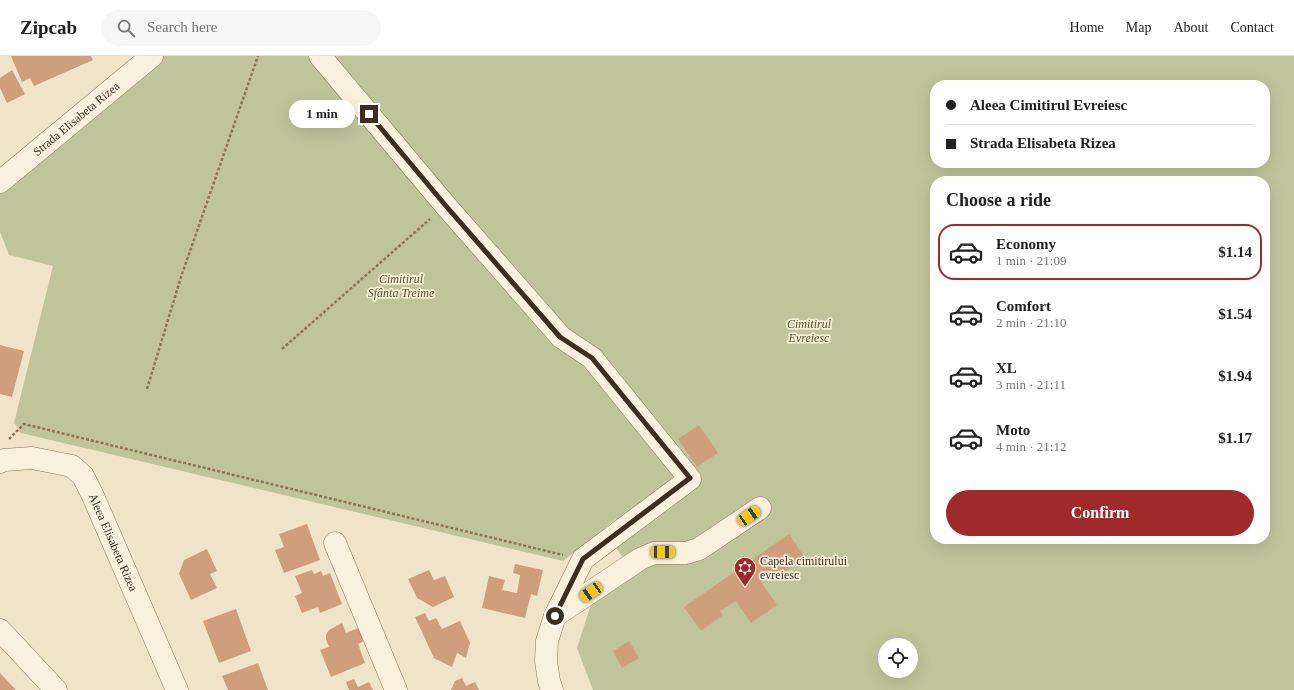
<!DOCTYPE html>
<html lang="en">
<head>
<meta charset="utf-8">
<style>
	body { margin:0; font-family:"Times New Roman",serif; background:#f6f6f6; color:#202124; height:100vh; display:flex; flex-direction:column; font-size:15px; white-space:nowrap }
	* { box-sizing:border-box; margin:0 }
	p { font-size:13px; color:#757577 }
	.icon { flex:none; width:22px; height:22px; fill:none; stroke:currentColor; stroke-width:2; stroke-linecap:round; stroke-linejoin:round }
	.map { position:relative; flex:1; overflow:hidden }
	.panel { position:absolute; left:930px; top:120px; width:340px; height:368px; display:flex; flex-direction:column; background:#fff; border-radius:16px; box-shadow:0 4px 16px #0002 }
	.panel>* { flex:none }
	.banner { position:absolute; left:930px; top:24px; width:340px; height:88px; border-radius:16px; box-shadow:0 4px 16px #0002; display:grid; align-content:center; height:88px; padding:0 16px; background:#fff }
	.tools { position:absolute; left:878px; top:582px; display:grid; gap:8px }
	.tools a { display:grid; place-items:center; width:40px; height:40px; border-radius:50%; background:#fff; box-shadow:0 4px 16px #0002; font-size:20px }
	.end { position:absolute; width:18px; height:18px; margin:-9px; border:5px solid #3d2e20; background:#fff; box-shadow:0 0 0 2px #fff }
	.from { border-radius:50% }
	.bubble { position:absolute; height:28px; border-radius:14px; background:#fff; box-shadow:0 4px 16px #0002; font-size:13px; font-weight:600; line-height:28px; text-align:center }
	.car { position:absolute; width:12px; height:24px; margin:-12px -6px; border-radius:5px; box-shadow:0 0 3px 1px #0007; background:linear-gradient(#f5c518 24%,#345 0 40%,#f5c518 0 76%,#345 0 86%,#f5c518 0) }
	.banner b { display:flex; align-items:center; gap:14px; height:38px; font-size:15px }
	.banner b+b { border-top:1px solid #e0e0e0 }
	.banner i { width:10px; height:10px; background:#202124 }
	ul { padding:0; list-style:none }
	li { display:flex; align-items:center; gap:12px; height:56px; margin:0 8px 6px; padding:0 8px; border:2px solid transparent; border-radius:16px }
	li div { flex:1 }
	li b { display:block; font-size:15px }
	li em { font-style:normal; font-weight:600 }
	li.active { border-color:#9e2a2b }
	li>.icon { width:36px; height:36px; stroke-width:1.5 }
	h2 { padding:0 16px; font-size:18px; line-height:48px }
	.cta { display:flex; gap:8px; margin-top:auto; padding:8px 16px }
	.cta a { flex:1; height:46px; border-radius:24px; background:#9e2a2b; color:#fff; font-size:16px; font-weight:600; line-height:46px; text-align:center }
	header { display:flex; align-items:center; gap:24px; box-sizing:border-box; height:56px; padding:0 20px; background:#fff; border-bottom:1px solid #e0e0e0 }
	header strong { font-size:19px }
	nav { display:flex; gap:22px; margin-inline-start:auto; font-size:14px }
	.search { width:280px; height:36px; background:#f6f6f6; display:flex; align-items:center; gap:10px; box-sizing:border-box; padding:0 14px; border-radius:22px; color:#757577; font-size:15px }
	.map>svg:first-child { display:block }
</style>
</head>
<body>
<header>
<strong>Zipcab</strong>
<div class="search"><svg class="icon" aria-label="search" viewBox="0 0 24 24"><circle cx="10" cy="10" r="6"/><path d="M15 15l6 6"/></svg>Search here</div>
<nav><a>Home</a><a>Map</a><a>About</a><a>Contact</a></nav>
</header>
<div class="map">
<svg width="1294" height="634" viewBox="0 0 1294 634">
	<rect width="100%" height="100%" fill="#f0e4c8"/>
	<path fill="#bfc49a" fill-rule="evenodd" d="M140,0h1154v634h-701l-16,-42 14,-44 42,-33 -20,-27 14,-11 -11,-14 -53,42 -542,-128 -7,-10 39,-157 -44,-11 -9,-23v-61zM935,29h330v78h-330zM935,125h330v358h-330zM885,589h26v26h-26z"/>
	<g fill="#cf9f7d">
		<path d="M11,0h80l2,4 -59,26 -4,-8 -8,4z"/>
		<path d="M12,14l13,24 -18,9 -7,-15v-10z"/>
		<path d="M0,289l24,6 -12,46 -12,-3z"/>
		<path d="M699,369l19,28 -21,14 -19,-28z"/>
		<path d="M307,468l13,36 -36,13 -9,-23 9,-3 -5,-13z"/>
		<path d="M789,478l16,24 -23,16 -3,-4 -18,12 16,23 -26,18 -15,-22 -16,10 3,4 -22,16 -17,-24z"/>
		<path d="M207,493l10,22 -7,3 7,14 -26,12 -12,-26 5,-14z"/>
		<path d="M515,508l28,6 -6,26 -6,-2 -6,24 -43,-10 7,-32 16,4 -3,10 15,3 3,-18 -7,-2z"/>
		<path d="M312,514l2,4 7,-3 2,5 7,-3 12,31 -22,9 -2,-6 -16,6 -7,-17 7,-3 -7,-17z"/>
		<path d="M429,514l5,10 11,-4 9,21 -21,10 -16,-9 -9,-19z"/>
		<path d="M236,553l15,42 -32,12 -16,-42z"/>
		<path d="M425,557l4,8 7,-3 6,11 18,-8 10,22 -4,15 -9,-5 -5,14 -18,-9 -19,-41z"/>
		<path d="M342,567l4,10 12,-5 6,13 -6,3 7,19 -34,14 -11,-27 9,-3 -3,-8v-4l3,-5z"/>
		<path d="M629,585l10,17 -17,10 -9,-17z"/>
		<path d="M258,607l10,27h-40l-6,-14z"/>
		<path d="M0,617l16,17h-16z"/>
		<path d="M462,622l4,8 9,-4 4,8h-28l4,-9z"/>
		<path d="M354,623l4,8 11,-5 4,8h-24l-3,-8z"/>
	</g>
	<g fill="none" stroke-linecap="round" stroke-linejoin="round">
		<g stroke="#8d765c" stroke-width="23">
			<g id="minor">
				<path d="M320,0l126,150 115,131 31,21 98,121 -107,80 -28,57 -8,25 -1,20 3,20 3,9"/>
				<path id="s1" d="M0,126l152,-126"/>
				<path id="s2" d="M0,406l4,-2 28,-2 40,8 11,10 10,20 84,194"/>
				<path d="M335,487l61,147"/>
				<path d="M555,560l85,-57 14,-6h32l13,-4 61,-41"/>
				<path d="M0,574l56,60"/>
			</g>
		</g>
		<g stroke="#8d765c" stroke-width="2.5" stroke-dasharray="3 2" stroke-linecap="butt">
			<path d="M282,293l148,-130"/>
			<path d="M147,333l34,-112 77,-221"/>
			<path d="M9,383l15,-15 539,131"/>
		</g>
		<use href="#minor" stroke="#faf1dc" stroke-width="22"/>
	</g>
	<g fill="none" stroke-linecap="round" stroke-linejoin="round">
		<path stroke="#3d2e20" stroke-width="5" d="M369,58l77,92 114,131 32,21 98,120 -107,81 -28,57"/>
	</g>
	<defs>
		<g id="synagogue-pin" transform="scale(1.15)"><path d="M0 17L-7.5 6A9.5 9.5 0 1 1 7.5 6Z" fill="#9e2a2b" stroke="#f7eed8"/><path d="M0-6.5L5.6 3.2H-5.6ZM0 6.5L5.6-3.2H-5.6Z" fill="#fff"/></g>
	</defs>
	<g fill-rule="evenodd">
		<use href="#synagogue-pin" x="745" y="512"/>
	</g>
	<g text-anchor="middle" stroke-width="3.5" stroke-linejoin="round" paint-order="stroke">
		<g font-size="12" fill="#3d2e20" stroke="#f7eed8">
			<text dy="4" stroke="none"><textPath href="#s1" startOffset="99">Strada Elisabeta Rizea</textPath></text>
			<text dy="4" stroke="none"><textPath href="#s2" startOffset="161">Aleea Elisabeta Rizea</textPath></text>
		</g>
		<g font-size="12" font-style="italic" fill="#4d5a26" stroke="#f7eed8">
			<text x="401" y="227">Cimitirul<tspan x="401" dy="14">Sfânta Treime</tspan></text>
			<text x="809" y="272">Cimitirul<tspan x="809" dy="14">Evreiesc</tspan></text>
		</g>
		<g font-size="12" fill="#3d2e20" stroke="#f7eed8" text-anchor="start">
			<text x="760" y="509">Capela cimitirului<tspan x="760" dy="14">evreiesc</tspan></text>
		</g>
	</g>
</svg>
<div class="tools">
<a><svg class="icon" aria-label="locate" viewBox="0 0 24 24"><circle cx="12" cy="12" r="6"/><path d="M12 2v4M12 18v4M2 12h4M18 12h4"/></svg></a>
</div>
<i class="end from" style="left:555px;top:560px"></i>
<i class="end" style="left:369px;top:58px"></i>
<div class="bubble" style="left:289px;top:44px;width:66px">1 min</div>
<i class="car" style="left:749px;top:460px;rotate:56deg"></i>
<i class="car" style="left:663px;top:496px;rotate:90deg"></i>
<i class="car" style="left:591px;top:536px;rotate:236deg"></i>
<div class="banner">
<b><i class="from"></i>Aleea Cimitirul Evreiesc</b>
<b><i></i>Strada Elisabeta Rizea</b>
</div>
<section class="panel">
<h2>Choose a ride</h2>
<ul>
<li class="active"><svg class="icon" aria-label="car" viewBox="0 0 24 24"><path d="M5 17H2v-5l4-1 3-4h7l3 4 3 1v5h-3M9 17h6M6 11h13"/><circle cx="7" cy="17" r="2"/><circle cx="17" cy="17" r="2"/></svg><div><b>Economy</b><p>1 min · 21:09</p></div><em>$1.14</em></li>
<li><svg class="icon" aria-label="car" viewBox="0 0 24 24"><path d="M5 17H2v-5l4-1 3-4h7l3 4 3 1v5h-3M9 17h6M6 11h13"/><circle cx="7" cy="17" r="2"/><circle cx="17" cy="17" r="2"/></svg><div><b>Comfort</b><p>2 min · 21:10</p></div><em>$1.54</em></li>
<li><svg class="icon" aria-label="car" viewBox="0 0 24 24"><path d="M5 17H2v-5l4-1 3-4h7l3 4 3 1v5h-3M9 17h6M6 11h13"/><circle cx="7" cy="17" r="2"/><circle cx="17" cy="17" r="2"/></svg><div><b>XL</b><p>3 min · 21:11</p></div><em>$1.94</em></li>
<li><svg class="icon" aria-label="car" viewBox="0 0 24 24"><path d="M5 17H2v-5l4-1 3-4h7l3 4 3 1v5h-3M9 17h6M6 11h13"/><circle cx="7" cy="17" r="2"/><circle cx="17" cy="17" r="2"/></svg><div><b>Moto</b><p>4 min · 21:12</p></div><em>$1.17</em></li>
</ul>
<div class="cta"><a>Confirm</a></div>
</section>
</div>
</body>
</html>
